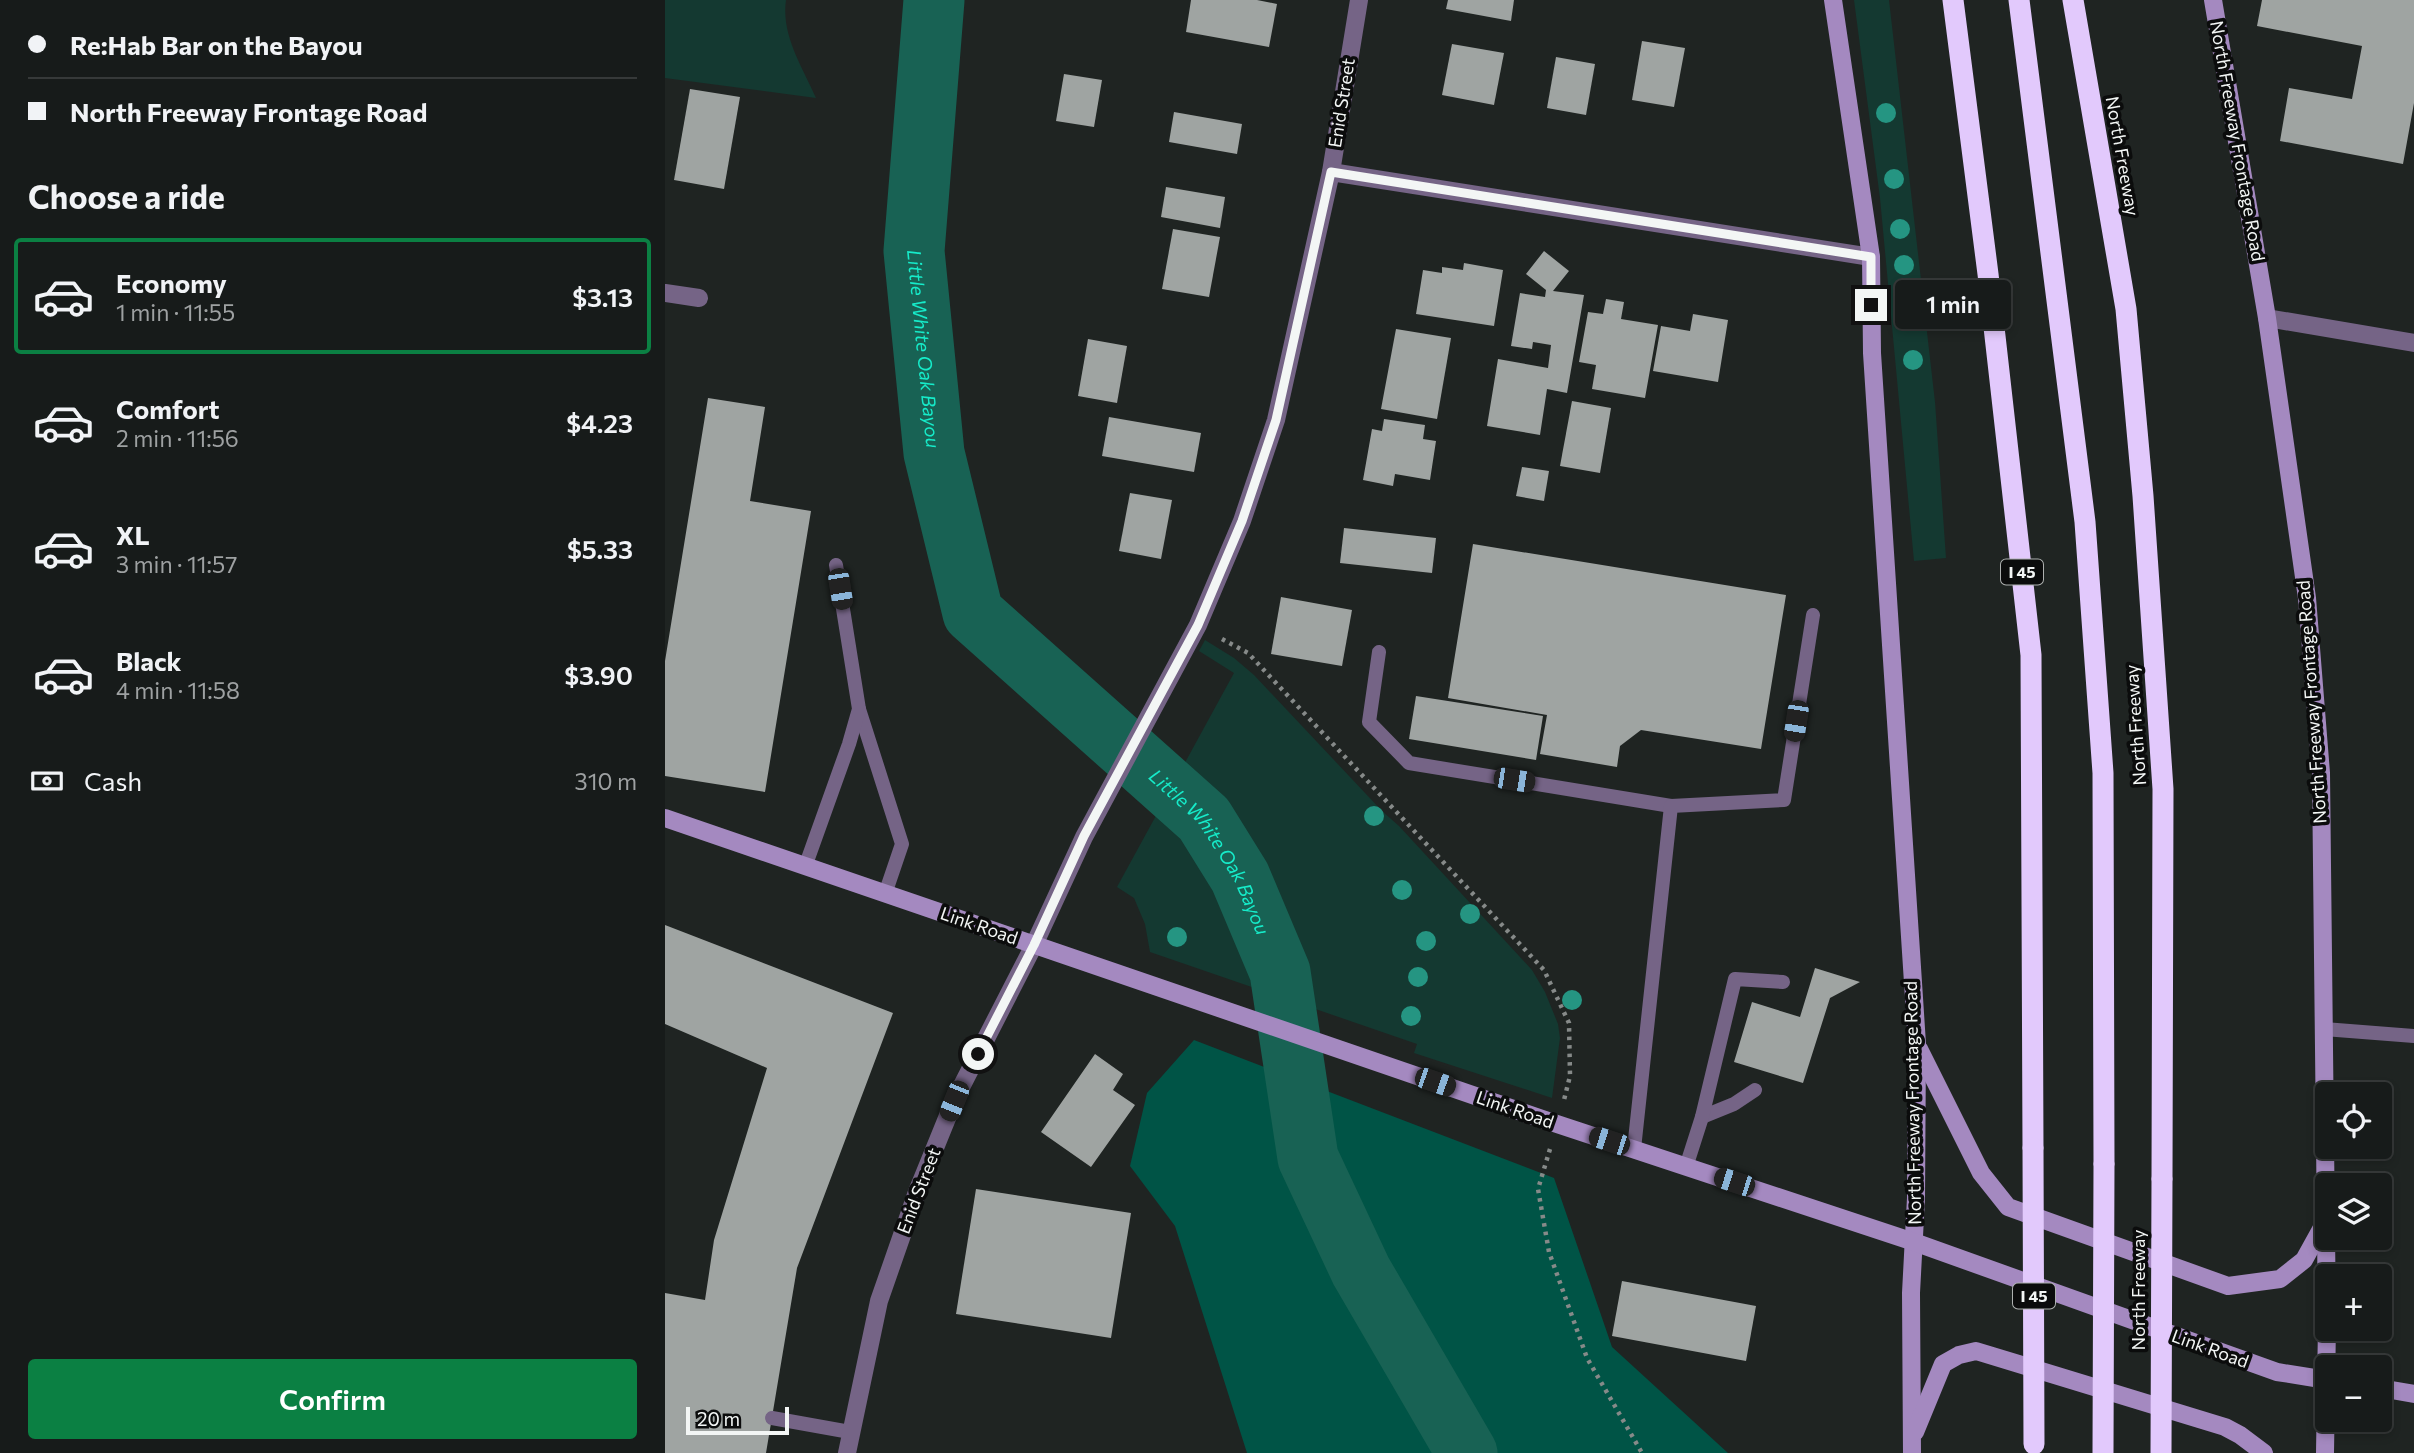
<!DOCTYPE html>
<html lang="en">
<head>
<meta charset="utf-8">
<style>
	body { margin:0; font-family:Commissioner,sans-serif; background:#202423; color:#f1f3f6; height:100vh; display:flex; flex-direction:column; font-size:26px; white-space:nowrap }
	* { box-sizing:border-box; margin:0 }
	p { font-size:23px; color:#9ea1a2 }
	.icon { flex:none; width:38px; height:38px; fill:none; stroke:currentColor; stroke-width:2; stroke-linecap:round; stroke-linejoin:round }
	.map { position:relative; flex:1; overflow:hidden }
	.panel { display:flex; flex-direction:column; background:#171b1a; width:665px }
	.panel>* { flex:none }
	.top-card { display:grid; align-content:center; height:154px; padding:0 28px; background:#171b1a }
	.buttons { position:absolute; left:1650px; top:1082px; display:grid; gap:14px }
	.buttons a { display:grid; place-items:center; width:77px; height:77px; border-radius:7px; background:#171b1a; box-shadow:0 4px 10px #0003,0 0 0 2px #363939; font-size:35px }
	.scale { position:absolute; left:21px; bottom:18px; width:103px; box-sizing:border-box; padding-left:7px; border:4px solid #f3f6f5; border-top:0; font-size:19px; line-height:24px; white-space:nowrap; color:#f3f6f5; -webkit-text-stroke:5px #0b0c0c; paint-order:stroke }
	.end { position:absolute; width:32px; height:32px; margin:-16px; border:9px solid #f3f6f5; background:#111; box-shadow:0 0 0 4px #111 }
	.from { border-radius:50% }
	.bubble { position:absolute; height:49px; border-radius:7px; background:#171b1a; box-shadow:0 4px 10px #0003,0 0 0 2px #363939; font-size:23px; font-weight:600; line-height:49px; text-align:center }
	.car { position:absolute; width:21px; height:42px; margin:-21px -10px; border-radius:9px; box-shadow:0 0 5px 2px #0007; background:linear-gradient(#222 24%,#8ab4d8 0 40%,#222 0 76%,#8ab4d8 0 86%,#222 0) }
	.top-card b { display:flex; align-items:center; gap:24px; height:66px; font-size:26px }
	.top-card b+b { border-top:2px solid #363939 }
	.top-card i { width:18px; height:18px; background:#f1f3f6 }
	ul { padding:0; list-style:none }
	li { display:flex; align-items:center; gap:21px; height:116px; margin:0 14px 10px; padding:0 14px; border:4px solid transparent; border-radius:7px }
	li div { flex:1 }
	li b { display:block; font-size:26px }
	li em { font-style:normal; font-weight:600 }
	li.selected { border-color:#0b8043 }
	li>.icon { width:63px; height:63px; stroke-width:1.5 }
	h2 { padding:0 28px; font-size:32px; line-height:84px }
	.pay { display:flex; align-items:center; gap:18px; height:77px; padding:0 28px; font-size:26px }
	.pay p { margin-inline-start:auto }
	.cta { display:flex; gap:14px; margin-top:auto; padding:14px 28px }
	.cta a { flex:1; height:80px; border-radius:7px; background:#0b8043; color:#fff; font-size:28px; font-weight:600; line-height:80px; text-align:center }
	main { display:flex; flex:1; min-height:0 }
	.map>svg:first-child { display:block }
</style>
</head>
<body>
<main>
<section class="panel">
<div class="top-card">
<b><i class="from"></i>Re:Hab Bar on the Bayou</b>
<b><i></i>North Freeway Frontage Road</b>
</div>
<h2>Choose a ride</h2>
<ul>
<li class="selected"><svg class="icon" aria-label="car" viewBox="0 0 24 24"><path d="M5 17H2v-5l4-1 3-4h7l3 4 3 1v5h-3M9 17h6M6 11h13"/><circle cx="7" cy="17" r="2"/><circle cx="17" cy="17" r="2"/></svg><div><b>Economy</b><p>1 min · 11:55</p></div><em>$3.13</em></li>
<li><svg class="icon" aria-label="car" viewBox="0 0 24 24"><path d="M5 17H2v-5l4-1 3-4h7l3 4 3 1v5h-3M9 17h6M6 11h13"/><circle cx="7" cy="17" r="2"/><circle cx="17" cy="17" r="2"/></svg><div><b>Comfort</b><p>2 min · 11:56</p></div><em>$4.23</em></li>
<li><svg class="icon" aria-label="car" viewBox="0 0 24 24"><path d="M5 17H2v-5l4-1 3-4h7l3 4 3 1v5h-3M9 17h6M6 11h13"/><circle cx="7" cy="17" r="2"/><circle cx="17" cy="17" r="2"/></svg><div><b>XL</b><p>3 min · 11:57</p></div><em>$5.33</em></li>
<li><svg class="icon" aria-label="car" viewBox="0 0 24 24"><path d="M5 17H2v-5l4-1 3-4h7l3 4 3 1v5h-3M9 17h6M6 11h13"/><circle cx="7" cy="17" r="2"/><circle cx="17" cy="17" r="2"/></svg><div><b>Black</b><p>4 min · 11:58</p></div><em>$3.90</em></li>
</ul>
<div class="pay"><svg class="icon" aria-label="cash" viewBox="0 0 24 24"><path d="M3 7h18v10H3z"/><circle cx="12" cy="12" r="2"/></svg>Cash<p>310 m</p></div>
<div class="cta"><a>Confirm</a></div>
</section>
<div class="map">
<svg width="1749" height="1453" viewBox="0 0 1749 1453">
	<rect width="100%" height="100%" fill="#1f2422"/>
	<g fill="#143931">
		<path d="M0,0h121c-5,35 16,66 30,98l-151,-20z"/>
		<path d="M1189,0h35l46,402 11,156 -32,3 -34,-363z"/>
		<path d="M540,640l29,18 20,17 128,136 17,15 133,144 13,22 13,32 2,14 -8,60 -138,-45 3,-9 -267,-92 -5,-28 -11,-26 -17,-11 117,-214 -35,-22z"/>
	</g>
	<path fill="#005446" d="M529,1040l360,138 58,169 116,106h-481l-72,-227 -45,-60 17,-73z"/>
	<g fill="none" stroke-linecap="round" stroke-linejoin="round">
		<path stroke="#186254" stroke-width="61" id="s1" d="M269,0l-20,251 20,202 39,160 231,206 36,58 40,95 28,186 53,113 106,182"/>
	</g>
	<g fill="#9fa4a2">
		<path d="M526,0h66l20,4 -8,43 -83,-15z"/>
		<path d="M783,0h66l-3,21 -65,-12z"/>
		<path d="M1597,0h152v103l-11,61 -123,-23 9,-53 63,11 10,-53 -105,-20z"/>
		<path d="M977,41l43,7 -11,59 -42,-7z"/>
		<path d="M787,44l52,9 -10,52 -52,-10z"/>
		<path d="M891,57l39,7 -9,51 -39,-7z"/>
		<path d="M399,74l38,6 -8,47 -38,-6z"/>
		<path d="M25,89l50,8 -16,92 -50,-9z"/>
		<path d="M509,112l68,12 -5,30 -68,-12z"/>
		<path d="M501,187l59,10 -5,31 -59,-11z"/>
		<path d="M508,229l47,8 -11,60 -47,-8z"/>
		<path d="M879,251l25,20 -16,20 31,4 -17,98 -20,-4 -7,46 -53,-9 11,-67 50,9 3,-23 -18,-3 -1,7 -21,-3 9,-53 25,4 1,-7 -20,-16z"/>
		<path d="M799,263l39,7 -9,56 -78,-12 7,-44 19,3v-6l21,3z"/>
		<path d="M941,299l18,3 -3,17 37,6 -13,73 -53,-9 4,-24 -17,-3 9,-50 15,2z"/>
		<path d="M1028,314l35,6 -10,62 -65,-11 8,-45 29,5z"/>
		<path d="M731,329l55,9 -14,81 -56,-10z"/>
		<path d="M423,339l39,7 -10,57 -39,-7z"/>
		<path d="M43,398l57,9 -15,94 61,10 -46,281 -100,-16v-115z"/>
		<path d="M907,401l39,7 -11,65 -40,-7z"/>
		<path d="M444,417l92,16 -7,39 -92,-16z"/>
		<path d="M719,419l41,6 -2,14 13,2 -6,39 -35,-6 -2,12 -30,-6 9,-51 10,2z"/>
		<path d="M857,467l27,4 -5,30 -28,-5z"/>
		<path d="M465,493l42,7 -11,59 -42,-8z"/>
		<path d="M679,528l92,10 -4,35 -92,-10z"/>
		<path d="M808,544l313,51 -25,154 -120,-19 -21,16 -3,21 -77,-13 7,-39 -99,-17z"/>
		<path d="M616,597l71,13 -10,56 -71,-12z"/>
		<path d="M751,696l127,20 -7,44 -127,-21z"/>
		<path d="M0,925l228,88 -96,255 -31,185h-101v-160l40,7 9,-60 53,-172 -102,-44z"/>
		<path d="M1150,968l45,14 -30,16 -27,85 -69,-21 18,-60 48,15z"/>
		<path d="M430,1054l28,20 -10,16 22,15 -44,62 -50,-35z"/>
		<path d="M311,1189l155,24 -20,125 -155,-24z"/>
		<path d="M957,1281l134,25 -10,55 -134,-25z"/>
	</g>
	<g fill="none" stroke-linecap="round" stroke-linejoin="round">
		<g stroke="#868a89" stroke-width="4.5" stroke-dasharray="3.5 5" stroke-linecap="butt">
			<path d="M557,639l26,14 296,317 25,53 1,53 -6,24"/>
			<path d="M885,1149l-12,40 11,63 38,106 55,95"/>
		</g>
		<g stroke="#756486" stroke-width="14">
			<path d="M714,652l-10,70 40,41 262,43"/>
			<path d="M194,709l43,135 -17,50"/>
			<path d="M140,867l44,-123 10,-35 -23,-144"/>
			<path d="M1659,1029l90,7"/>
			<path d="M1037,1117l32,-13 21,-14"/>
			<path d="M969,1149l37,-343 113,-6 29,-185"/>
			<path d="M1021,1167l16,-50 33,-138 48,3"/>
			<path d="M107,1418l78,14"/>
		</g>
		<g stroke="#756486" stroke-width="18">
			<path d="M666,172l540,85"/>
			<path d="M0,293l34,5"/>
			<path d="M1602,318l147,25"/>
			<path d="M182,1453l32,-152 38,-109 37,-91 80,-156 50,-108 114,-212 44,-104 34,-101 55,-248 28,-172"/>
		</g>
		<g stroke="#a489c0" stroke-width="18">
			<path d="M1168,0l38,257 1,96 45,691 -1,154 -5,95 1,160"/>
			<path d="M1548,0l54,318 40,280 14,175 6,551 -2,129"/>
			<path d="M0,818l892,306 357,118 363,130 50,8"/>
			<path d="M1254,1049l62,124 27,34 220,79 52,-7 24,-19 21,-38"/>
			<path d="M1715,1388l34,6"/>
			<path d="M1250,1432l28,-68 16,-9 17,-4 249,76 15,8 24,18"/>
		</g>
		<g stroke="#e2c9fc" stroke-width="21">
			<path d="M1288,0l35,274 43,381 2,493"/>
			<path d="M1354,0l66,522 18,251 1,391"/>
			<path d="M1408,0l53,309 17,187 20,293 -1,390"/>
		</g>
		<g stroke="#e2c9fc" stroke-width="21">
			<path d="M1368,1148l1,296"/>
			<path d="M1438,1453l1,-289"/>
			<path d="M1496,1453l1,-274"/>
		</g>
	</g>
	<g fill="#259582">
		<circle cx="1221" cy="113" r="10"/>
		<circle cx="1229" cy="179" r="10"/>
		<circle cx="1235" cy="229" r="10"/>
		<circle cx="1239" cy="265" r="10"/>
		<circle cx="1241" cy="292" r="10"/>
		<circle cx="1248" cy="360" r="10"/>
		<circle cx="709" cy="816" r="10"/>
		<circle cx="737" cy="890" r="10"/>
		<circle cx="805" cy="914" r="10"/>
		<circle cx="512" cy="937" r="10"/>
		<circle cx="761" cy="941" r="10"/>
		<circle cx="753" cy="977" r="10"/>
		<circle cx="907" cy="1000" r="10"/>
		<circle cx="746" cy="1016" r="10"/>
	</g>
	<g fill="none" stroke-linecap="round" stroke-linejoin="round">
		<path stroke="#f3f6f5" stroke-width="9" d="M313,1054l56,-109 50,-109 114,-211 44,-104 34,-101 55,-248 540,85v48"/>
	</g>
	<g text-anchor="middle" stroke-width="7" stroke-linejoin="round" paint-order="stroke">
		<g fill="#0b0c0c" stroke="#adb0af" stroke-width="2">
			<rect x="1336" y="559.5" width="42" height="25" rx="5"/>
			<rect x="1348" y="1283.5" width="42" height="25" rx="5"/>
		</g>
		<g font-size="16" font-weight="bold" fill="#f3f6f5">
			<text x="1357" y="578">I 45</text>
			<text x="1369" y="1302">I 45</text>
		</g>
		<g font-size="18" fill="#f3f6f5" stroke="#0b0c0c">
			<text transform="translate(677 103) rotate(-81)" y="6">Enid Street</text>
			<text transform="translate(1572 141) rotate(80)" y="6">North Freeway Frontage Road</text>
			<text transform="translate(1457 156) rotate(80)" y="6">North Freeway</text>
			<text transform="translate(1647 702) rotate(-94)" y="6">North Freeway Frontage Road</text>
			<text transform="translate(1471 725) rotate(-94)" y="6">North Freeway</text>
			<text transform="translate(314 926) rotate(19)" y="6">Link Road</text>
			<text transform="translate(1248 1103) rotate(-91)" y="6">North Freeway Frontage Road</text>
			<text transform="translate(850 1110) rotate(19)" y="6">Link Road</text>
			<text transform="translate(254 1191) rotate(-69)" y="6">Enid Street</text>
			<text transform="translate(1474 1290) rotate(-90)" y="6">North Freeway</text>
			<text transform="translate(1545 1349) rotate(20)" y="6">Link Road</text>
		</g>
		<g font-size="19" font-style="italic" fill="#16ebc9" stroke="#0b0c0c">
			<text dy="7" stroke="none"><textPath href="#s1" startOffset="350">Little White Oak Bayou</textPath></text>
			<text dy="7" stroke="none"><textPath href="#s1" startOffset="959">Little White Oak Bayou</textPath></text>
		</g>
	</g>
</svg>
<div class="buttons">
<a><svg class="icon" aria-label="locate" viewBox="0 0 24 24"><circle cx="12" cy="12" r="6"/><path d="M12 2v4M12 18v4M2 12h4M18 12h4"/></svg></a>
<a><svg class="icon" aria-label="layers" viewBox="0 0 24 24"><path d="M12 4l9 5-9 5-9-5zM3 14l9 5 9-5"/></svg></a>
<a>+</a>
<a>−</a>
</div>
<div class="scale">20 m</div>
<i class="end from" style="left:313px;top:1054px"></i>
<i class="end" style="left:1206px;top:305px"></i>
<div class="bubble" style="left:1230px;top:280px;width:116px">1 min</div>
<i class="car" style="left:175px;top:589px;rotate:171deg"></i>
<i class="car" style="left:1131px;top:721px;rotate:189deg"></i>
<i class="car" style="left:849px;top:780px;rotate:99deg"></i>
<i class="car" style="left:770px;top:1082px;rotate:109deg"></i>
<i class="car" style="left:289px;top:1101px;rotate:202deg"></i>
<i class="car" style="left:944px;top:1141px;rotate:288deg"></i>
<i class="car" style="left:1069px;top:1182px;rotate:288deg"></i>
</div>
</main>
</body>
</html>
